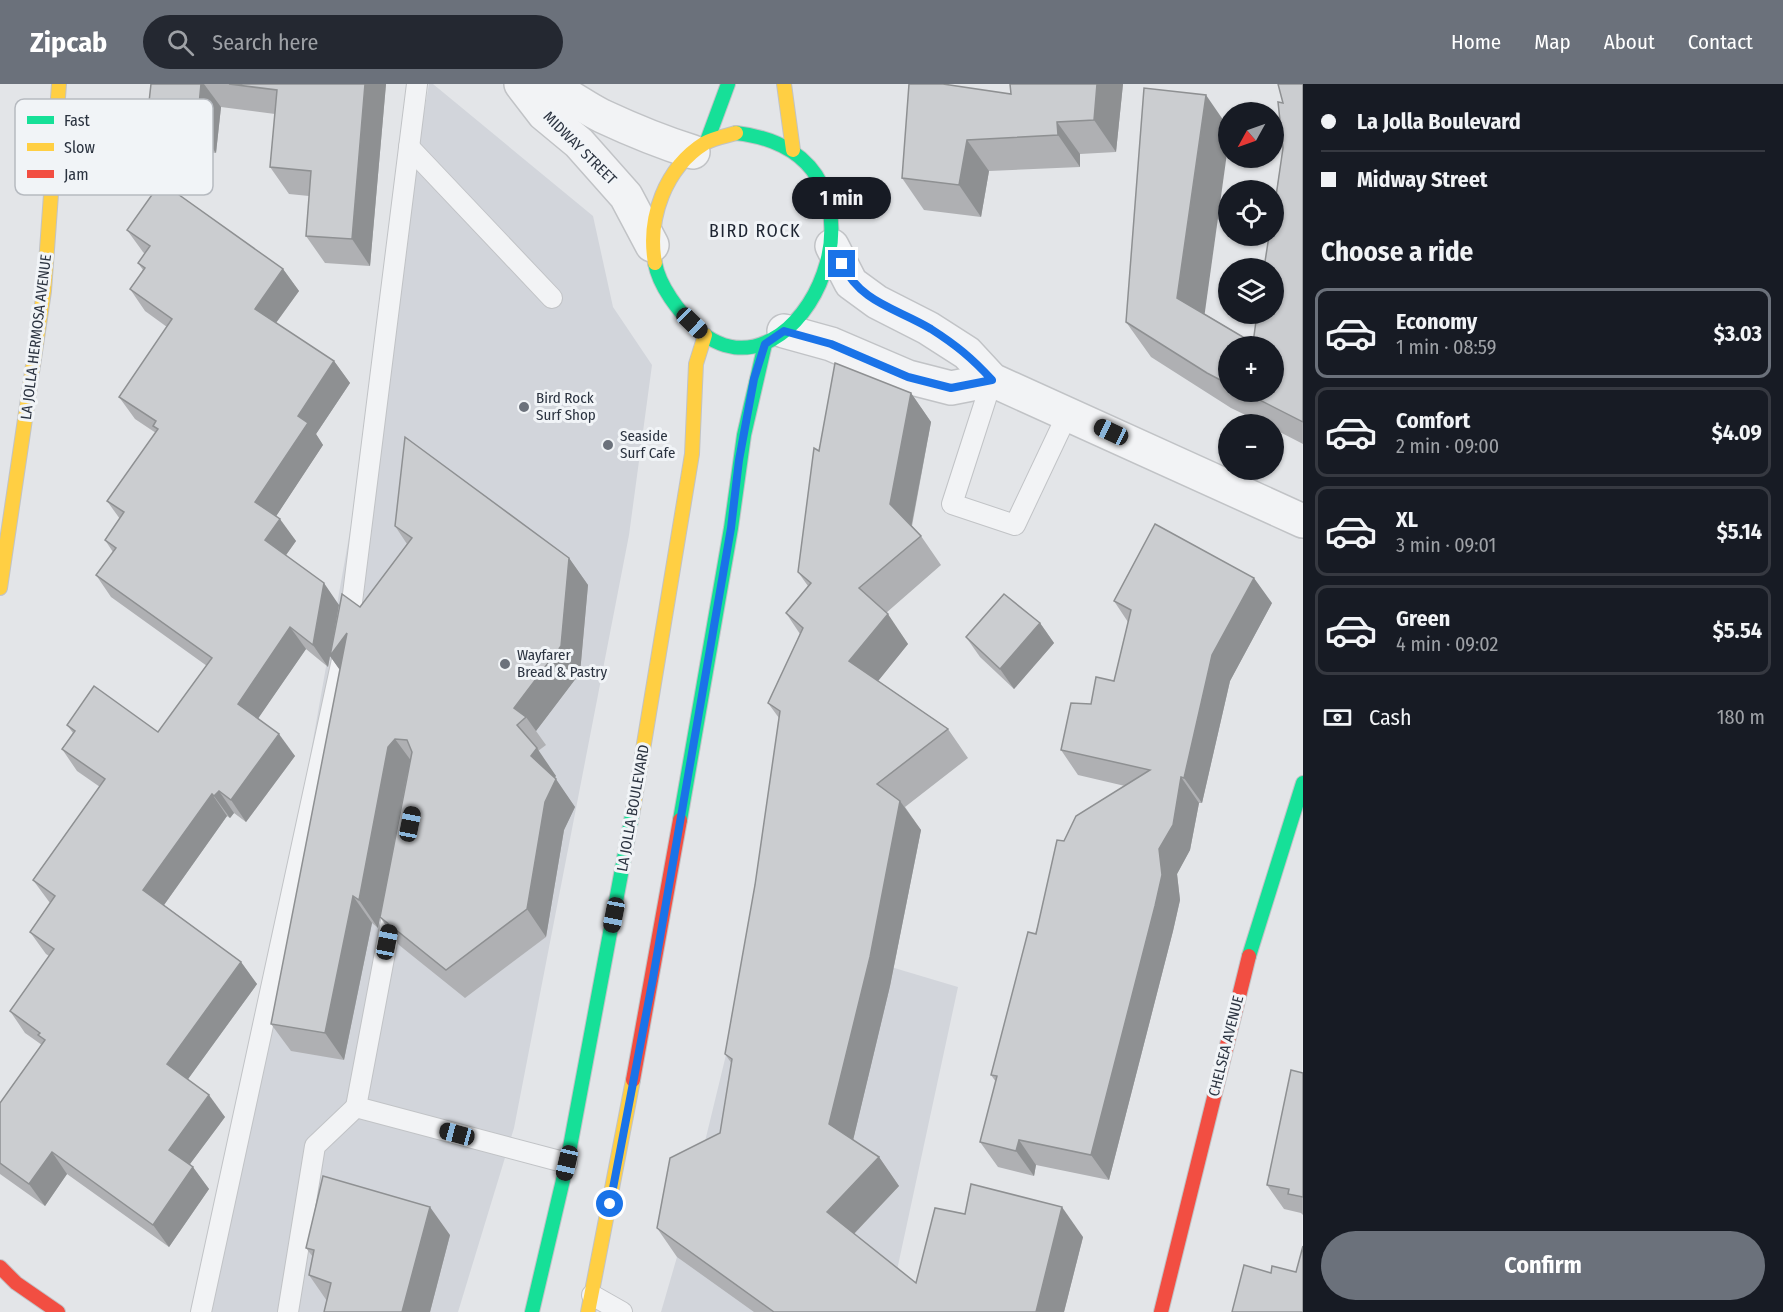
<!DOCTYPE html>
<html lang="en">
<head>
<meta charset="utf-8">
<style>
	body { margin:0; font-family:"Fira Sans Condensed",sans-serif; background:#242831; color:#f1f3f6; height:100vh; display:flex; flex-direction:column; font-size:22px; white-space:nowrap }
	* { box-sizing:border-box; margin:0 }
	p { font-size:20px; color:#9ea1a6 }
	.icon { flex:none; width:33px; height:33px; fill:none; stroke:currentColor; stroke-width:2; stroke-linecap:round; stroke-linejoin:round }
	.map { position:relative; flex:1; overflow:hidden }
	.side { display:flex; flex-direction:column; background:#171b24; width:480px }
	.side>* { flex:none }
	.top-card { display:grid; align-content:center; height:132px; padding:0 18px; background:#171b24 }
	.needle { width:39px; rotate:230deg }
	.controls { position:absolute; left:1218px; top:18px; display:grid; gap:12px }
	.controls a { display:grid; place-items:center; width:66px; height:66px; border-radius:50%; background:#171b24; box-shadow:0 2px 4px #0004; font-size:30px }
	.end { position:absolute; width:27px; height:27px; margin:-14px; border:8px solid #1a73e8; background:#fff; box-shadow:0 0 0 3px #fff }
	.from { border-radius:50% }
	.bubble { position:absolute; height:42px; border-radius:21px; background:#171b24; box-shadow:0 2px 4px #0004; font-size:20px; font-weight:700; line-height:42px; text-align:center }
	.car { position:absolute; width:18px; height:36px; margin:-18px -9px; border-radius:8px; box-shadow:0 0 4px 2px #0007; background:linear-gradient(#222 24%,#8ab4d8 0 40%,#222 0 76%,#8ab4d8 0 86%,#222 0) }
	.top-card b { display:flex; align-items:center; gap:21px; height:57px; font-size:22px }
	.top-card b+b { border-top:2px solid #363941 }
	.top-card i { width:15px; height:15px; background:#f1f3f6 }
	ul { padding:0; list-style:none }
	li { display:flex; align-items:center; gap:18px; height:90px; margin:0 12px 9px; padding:0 6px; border:3px solid #363941; border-radius:12px }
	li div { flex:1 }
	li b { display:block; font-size:22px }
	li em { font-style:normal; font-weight:700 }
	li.active { border-color:#6b717b }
	li>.icon { width:54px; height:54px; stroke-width:1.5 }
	h2 { padding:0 18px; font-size:27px; line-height:72px }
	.pay { display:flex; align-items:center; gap:15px; height:66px; padding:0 18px; font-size:22px }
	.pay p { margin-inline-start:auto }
	.action { display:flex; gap:12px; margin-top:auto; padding:12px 18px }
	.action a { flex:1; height:69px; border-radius:36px; background:#6b717b; color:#fff; font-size:24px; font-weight:700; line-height:69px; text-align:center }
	header { display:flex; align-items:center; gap:36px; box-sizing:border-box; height:84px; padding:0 30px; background:#6b717b; color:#fff }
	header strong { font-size:28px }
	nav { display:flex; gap:33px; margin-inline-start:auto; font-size:21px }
	.search { width:420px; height:54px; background:#242831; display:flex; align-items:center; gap:15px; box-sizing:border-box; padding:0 21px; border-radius:33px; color:#9ea1a6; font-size:22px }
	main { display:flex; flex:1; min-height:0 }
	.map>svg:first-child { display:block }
</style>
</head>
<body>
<header>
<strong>Zipcab</strong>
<div class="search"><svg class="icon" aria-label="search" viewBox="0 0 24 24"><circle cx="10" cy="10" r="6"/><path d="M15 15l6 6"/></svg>Search here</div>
<nav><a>Home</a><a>Map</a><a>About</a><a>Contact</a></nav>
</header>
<main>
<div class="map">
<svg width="1303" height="1228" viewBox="0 0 1303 1228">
	<rect width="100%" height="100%" fill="#e3e5e8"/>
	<g fill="#d2d5db">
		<path d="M429,0h4l160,132 20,91 39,58 -23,170 -115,593 -56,184h-246z"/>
		<path d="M757,843l201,60 -70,325h-227l16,-55z"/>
	</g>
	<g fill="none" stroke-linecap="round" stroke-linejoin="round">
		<g stroke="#c1c3c6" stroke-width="22">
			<g id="lane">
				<path d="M409,63l143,151"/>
				<path d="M992,296l-40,124 63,21 53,-112"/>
				<path d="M349,542l68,-542"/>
				<path d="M394,821l-38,202 211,56"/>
				<path d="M592,1211l30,17"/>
				<path d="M201,1228l142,-657"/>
				<path d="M288,1228l27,-166 41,-39"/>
			</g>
		</g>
		<g stroke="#c1c3c6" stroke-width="36">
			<g id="street">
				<path d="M521,0l23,30 35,29 47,53 26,49"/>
				<path d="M536,0c31,7 40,19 66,32 30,14 59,26 91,36"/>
				<path d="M832,162l19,37 26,19 51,26 39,25 25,27 311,141"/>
				<path d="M784,247l47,13 77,33 43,11 41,-8"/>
			</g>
		</g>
		<g stroke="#c1c3c6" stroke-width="16">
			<g id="fast">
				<path d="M707,57l21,-57"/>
				<path d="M655,179c4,23 24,49 41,65 103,93 224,-174 40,-195"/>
				<path d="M680,736l51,-292 13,-93 21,-91"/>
				<path d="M1249,872l54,-173"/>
				<path d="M532,1228l35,-149 66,-353"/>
			</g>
		</g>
		<g stroke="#c1c3c6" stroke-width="16">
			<g id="slow">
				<path d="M784,0l9,66"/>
				<path d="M655,179c-8,-45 10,-95 50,-120 9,-5 21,-7 31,-10"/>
				<path d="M0,504l44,-297 15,-207"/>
				<path d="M633,726l59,-356 4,-90 9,-29"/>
				<path d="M588,1228l45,-232"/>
			</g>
		</g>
		<g stroke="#c1c3c6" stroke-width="16">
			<g id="jam">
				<path d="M633,996l47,-260"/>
				<path d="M0,1183l16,16 42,29"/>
				<path d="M1161,1228l88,-356"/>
			</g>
		</g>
		<use href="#lane" stroke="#f2f3f5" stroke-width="20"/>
		<use href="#street" stroke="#f2f3f5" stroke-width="33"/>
		<use href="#fast" stroke="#16e098" stroke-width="14"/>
		<use href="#slow" stroke="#ffcf43" stroke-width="14"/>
		<use href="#jam" stroke="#f24e42" stroke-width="14"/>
	</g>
	<g fill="#afb0b3" fill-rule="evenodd">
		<path d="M151,0h235l-16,182 -45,-3 -19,-27 3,-40 -20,-2 -19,-27 5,-53 -54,-7 -5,46 -51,-6 -18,-27z"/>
		<path d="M1123,0l-7,68 -36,2v13l-91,4 -8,46 -57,-7 -22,-32 109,-84z"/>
		<path d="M1303,0v360l-29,-15v-5h-10l-33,-16 -80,-51 -25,-35 79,-8 48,29 30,-195v-45zM1228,262l46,46h-46z"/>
		<path d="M127,146l156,39 16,22 -23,32 58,38 16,22 -34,51 7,11 -47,71 20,25 -10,14 53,50 -8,47 29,-45 47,-63 -12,-18 174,32 19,27 -8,88 -44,58 10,14 -8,6 18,25 -2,2 21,29 -11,23 -18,107 -81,61 -66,-53 -19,-28 27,-142 -29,153 -6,-5 -28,137 -53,-9 -20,-27 69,-354 -10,-14 -2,11 -22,-18 -48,69 37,38 -49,66 -12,-9 -4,5 -3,-2 -63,89 77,57 16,22 -69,95 37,38 -35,47 19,25 -40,58 -102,-73 -22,32 -45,-32v-71l42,-58 -17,-12 -15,-22 39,-55 -3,-2 -16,-22 20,-29 -17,-23 67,-93 -23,-16 -15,-22 11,-16 -6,-8 91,7 49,-66 -96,-69 -15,-22 17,-23 -8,-12 15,-21 -13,-18 49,-68 -21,-14 -16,-22 48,-70 -22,-16 -15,-22 13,-19 -5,-7 7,-9 -2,-2z"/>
		<path d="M911,309l20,29 -19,104 9,10 20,29 -55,48 22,31 -30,37 70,48 20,29 -63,49 16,23 -31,156 -37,154 26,17 20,29 -45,48 62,49 49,-69 118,23 -19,75h-310l-77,-55 -20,-29 63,-95 12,-69 -7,-10 30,-169 24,-167 -11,-15 32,-69 -14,-21 22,-27 -10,-14 21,-121z"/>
		<path d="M1114,517l158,2 -42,78 -28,122h-3l-9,47 -13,24 3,26 -7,31 -64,249 -73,-15 -2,11 -36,-9 -18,-25 16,-60 -5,-7 73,-234 61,-55 -47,-11 -17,-25 53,-69 14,-59z"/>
		<path d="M1040,539l14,20 -40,46 -34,-32 -14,-20z"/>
		<path d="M1303,989v142l-2,-2 -17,-4 -17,-24z"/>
		<path d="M450,1151l-20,77h-106l3,-11 -18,-26 4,-18 -7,-9z"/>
	</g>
	<g fill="#8e9092">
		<path d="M201,0h3l17,23 -5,46 -19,-27z"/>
		<path d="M365,0h21l-16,182 -18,-27z"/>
		<path d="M1097,0h26l-7,68 -22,-32z"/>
		<path d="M1206,11l22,32v19l-26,187 -25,-35z"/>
		<path d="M1057,38l23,32v13l-22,-32z"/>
		<path d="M967,56l22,31 -8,46 -22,-32z"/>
		<path d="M283,185l16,22 -29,40 -15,-22z"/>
		<path d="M334,277l16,22 -34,51 7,11 -52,79 -16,-22 43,-86z"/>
		<path d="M911,309l20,29 -21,111 -20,-29z"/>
		<path d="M280,435l16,22 -15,21 -16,-22z"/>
		<path d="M569,474l19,27 -8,88 -44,58 -10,-14 -12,-9z"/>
		<path d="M1254,494l18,25 -42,78 -28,122 -18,-25 28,-123z"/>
		<path d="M324,499l15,22 -9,51 17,-23 2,50 -19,-27 -2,11 -15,-22z"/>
		<path d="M888,530l20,30 -38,47 -21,-30z"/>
		<path d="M1040,539l14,20 -40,46 -14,-20z"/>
		<path d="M290,543l16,22 -53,77 -15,-22z"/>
		<path d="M279,650l16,22 -49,66 -15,-22z"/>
		<path d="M395,655l20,27 -8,9 -29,153 -19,-28 29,-153z"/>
		<path d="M537,664l19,28 -6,7 -19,-27z"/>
		<path d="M1181,693l18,26 -9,47 -13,24 3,26 -7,31 -64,249 -18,-25 68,-306z"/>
		<path d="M556,695l19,28 -11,23 -18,107 -19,-28 18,-107z"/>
		<path d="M219,707l15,22 -4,5 -16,-22z"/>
		<path d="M212,710l15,22 -68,96 -16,-22z"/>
		<path d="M900,717l21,29 -31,156 -40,167 -21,-29z"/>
		<path d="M353,812l19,27 -28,137 -19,-27z"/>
		<path d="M241,878l16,22 -74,102 -16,-22z"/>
		<path d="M209,1011l16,22 -41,55 -15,-22z"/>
		<path d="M1019,1056l17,25 -2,11 -18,-25z"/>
		<path d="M52,1068l15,22 -22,32 -16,-22z"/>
		<path d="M879,1073l20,29 -52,55 -20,-29z"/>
		<path d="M193,1083l16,22 -40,58 -16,-22z"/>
		<path d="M430,1123l20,28 -20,77h-28z"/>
		<path d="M1062,1123l21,30 -19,75h-28z"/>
	</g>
	<g fill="#cbcdd0" stroke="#8e9092" stroke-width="1.5">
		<path d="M151,0h50l-4,42 -50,-6z"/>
		<path d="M229,0h136l-13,155 -46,-3 5,-65 -41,-4 7,-77z"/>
		<path d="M909,0h34l68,10 -1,-10h87l-3,36 -37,2 1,13 -91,5 -8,45 -57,-7z"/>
		<path d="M1278,0h25v338l-59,-30h30v-46h-46v38l-21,-11 -81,-51 18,-234 62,7 -29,203 76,45 4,-29h17v-46h-10l5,-32h5v-26l9,-62 -5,-46 5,1z"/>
		<path d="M161,98l122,87 -28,40 79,52 -36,55 10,7 -53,79 25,17 -15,21 59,43 -11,62 -23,-18 -52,77 41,30 -48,66 -12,-9 -5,5 -2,-2 -69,96 98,72 -74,102 42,31 -40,55 24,17 -40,58 -101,-73 -23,32 -29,-21v-60l45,-63 -7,-5 2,-2 -30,-22 44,-62 -24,-17 25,-36 -22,-16 72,-101 -43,-30 13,-18 -8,-6 27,-39 64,46 54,-74 -116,-83 20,-27 -11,-8 19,-28 -17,-11 51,-72 -5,-3 3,-5 -37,-24 53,-78 -42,-30 15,-21 -7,-5 12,-17 -23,-16z"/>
		<path d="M835,279l76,30 -21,111 31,32 -62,52 29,26 -39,47 99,68 -71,55 23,17 -30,156 -41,167 50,33 -52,55 89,71 19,-75 30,6 6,-30 91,23 -26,105h-262l-117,-84 13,-70 50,-25 12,-74 -7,-5 30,-169 25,-174 -12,-8 35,-75 -17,-15 25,-30 -13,-11 16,-124 5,3z"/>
		<path d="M405,353l164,121 -8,88 -47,62 12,9 -9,8 20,23 -6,8 25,23 -11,23 -18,107 -81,61 -66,-53 32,-165 -5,-12 -12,-1 -7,8 -29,153 -6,-4 -28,137 -54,-9 76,-391 -17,23 12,-62 18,13 52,-69 -17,-12z"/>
		<path d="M1155,440l99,54 -42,77 -28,123 -3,-1 -8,48 -14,24 3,26 -7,31 -64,249 -72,-15 -3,11 -36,-9 17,-66 -6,-1 37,-143 8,2 21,-94 7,1 12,-25 74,-46 -89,-20 10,-47 20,1 5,-27 18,4 17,-71 -17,-9z"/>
		<path d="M1004,510l36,29 -40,46 -34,-32z"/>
		<path d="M1291,986l12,3v124l-15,-3 1,-5 -22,-4z"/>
		<path d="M323,1092l107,31 -28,105h-78l7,-29 -22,-8 5,-25 -8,-2z"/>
		<path d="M1303,1162v66h-71l12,-47 27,8 1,-7 24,6z"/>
	</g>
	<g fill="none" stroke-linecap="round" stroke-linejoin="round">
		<path stroke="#1a73e8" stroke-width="8" d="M610,1120l43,-226 78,-450 8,-68 15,-81 11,-35 19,-13 47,13 77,33 43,11 41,-8c-20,-22 -36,-35 -61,-51 -35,-21 -70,-26 -89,-65"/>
	</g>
	<g fill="#6b717b" stroke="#f1f4f7" stroke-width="2">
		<circle cx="524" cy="323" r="6"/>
		<circle cx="608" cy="361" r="6"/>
		<circle cx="505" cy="580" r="6"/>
	</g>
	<g text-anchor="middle" stroke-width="6" stroke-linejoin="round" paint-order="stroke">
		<g font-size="15" fill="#2b3340" stroke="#f1f4f7">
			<text transform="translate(580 64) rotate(45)" y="5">MIDWAY STREET</text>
			<text transform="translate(36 253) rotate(-83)" y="5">LA JOLLA HERMOSA AVENUE</text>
			<text transform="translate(633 724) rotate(-80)" y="5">LA JOLLA BOULEVARD</text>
			<text transform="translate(1226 962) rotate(-76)" y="5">CHELSEA AVENUE</text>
		</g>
		<g font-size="15" fill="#2b3340" stroke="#f1f4f7" text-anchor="start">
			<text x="536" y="319">Bird Rock<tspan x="536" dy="17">Surf Shop</tspan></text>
			<text x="620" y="357">Seaside<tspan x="620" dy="17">Surf Cafe</tspan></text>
			<text x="517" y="576">Wayfarer<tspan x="517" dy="17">Bread &amp; Pastry</tspan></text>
		</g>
		<g font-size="18" letter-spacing="1.5" fill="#1d2431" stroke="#f1f4f7">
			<text x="755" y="153">BIRD ROCK</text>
		</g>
	</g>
	<rect x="15" y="15" width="198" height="96" rx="9" fill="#f1f4f7" stroke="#b6bac0" stroke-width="1.5"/>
	<rect x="27" y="32" width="27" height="8" fill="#16e098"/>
	<rect x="27" y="59" width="27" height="8" fill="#ffcf43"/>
	<rect x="27" y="86" width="27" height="8" fill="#f24e42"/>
	<g font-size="16" fill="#2b3340">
		<text x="64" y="42">Fast</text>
		<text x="64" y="69">Slow</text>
		<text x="64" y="96">Jam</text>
	</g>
</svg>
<div class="controls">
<a><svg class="needle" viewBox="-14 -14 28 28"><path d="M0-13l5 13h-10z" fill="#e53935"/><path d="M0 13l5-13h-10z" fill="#9ea1a6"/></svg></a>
<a><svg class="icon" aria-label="locate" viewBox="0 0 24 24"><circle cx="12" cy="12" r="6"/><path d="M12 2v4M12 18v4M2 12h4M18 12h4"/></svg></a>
<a><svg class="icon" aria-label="layers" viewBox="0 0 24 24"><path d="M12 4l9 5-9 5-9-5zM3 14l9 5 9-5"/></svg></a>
<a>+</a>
<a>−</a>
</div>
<i class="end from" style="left:610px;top:1120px"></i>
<i class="end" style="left:842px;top:180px"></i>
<div class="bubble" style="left:792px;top:93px;width:99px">1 min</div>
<i class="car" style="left:692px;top:239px;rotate:134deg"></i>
<i class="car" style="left:1111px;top:348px;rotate:295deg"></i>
<i class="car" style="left:410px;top:740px;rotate:11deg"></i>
<i class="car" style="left:614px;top:831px;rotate:191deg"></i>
<i class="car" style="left:387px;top:858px;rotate:11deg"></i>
<i class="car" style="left:457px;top:1050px;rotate:285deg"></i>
<i class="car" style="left:567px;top:1079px;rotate:193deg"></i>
</div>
<section class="side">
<div class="top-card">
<b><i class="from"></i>La Jolla Boulevard</b>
<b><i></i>Midway Street</b>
</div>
<h2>Choose a ride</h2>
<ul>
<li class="active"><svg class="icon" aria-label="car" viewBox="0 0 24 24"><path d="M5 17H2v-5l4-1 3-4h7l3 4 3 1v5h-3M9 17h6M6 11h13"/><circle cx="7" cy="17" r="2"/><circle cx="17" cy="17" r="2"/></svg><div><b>Economy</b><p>1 min · 08:59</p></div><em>$3.03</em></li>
<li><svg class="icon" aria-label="car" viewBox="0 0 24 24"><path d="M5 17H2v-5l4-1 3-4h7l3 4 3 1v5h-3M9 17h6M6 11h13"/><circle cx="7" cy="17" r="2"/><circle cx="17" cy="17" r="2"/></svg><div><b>Comfort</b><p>2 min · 09:00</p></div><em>$4.09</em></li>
<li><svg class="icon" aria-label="car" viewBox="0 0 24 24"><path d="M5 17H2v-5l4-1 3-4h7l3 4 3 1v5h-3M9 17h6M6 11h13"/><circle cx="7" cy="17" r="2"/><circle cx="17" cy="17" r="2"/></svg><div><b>XL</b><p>3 min · 09:01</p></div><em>$5.14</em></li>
<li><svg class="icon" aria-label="car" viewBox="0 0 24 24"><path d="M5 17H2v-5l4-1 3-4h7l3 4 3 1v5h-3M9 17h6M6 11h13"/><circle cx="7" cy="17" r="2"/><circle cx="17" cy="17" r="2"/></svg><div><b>Green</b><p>4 min · 09:02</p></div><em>$5.54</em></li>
</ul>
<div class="pay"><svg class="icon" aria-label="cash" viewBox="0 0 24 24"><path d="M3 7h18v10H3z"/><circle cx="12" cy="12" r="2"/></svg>Cash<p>180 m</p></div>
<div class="action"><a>Confirm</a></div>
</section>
</main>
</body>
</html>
